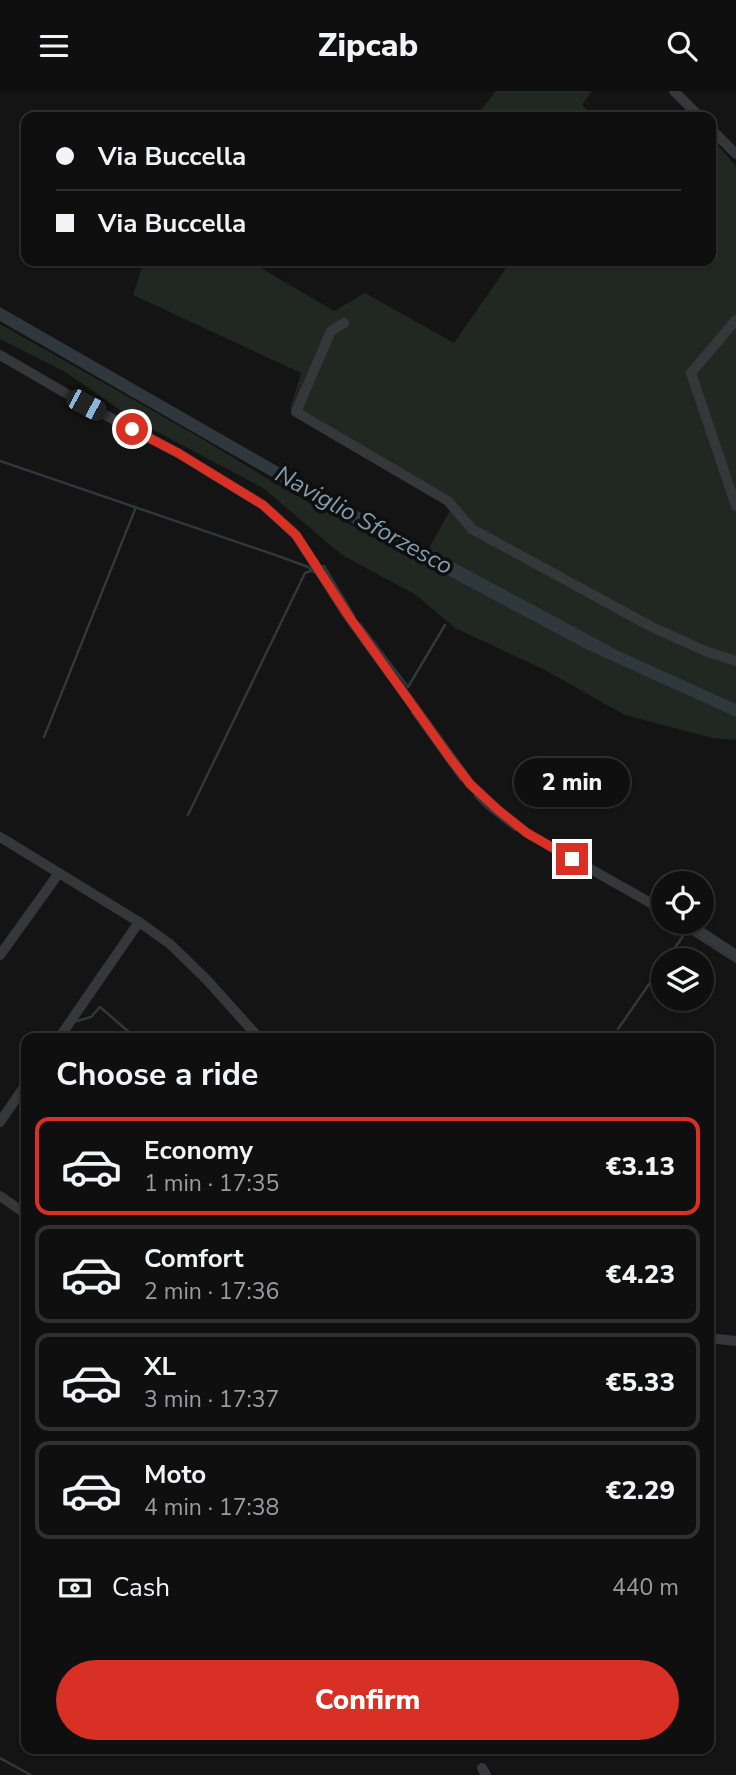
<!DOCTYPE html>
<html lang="en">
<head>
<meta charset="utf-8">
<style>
	body { margin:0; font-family:"Nunito Sans",sans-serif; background:#1d1d1e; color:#f1f3f6; height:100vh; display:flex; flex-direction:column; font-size:26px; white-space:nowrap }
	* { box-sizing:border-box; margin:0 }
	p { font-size:23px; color:#9b9c9f }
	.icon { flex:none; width:38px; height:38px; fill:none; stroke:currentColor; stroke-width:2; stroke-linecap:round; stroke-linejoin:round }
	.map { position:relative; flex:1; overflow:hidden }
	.side { position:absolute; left:21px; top:942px; width:693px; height:721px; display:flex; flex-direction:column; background:#0f0f10; border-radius:14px; box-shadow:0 2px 5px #0004,0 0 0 2px #2f2f30 }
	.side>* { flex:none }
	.hud { position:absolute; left:21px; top:21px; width:695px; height:154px; border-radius:14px; box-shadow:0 2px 5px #0004,0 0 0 2px #2f2f30; display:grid; align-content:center; height:154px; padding:0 35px; background:#0f0f10 }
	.tools { position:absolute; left:651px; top:780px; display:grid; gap:14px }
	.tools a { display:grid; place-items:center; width:63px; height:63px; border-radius:50%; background:#0f0f10; box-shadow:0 2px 5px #0004,0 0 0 2px #2f2f30; font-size:35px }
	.end { position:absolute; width:32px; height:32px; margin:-16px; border:9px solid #d93025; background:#fff; box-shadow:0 0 0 4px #fff }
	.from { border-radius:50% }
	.bubble { position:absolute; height:49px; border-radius:24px; background:#0f0f10; box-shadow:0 2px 5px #0004,0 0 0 2px #2f2f30; font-size:23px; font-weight:800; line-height:49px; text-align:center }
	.car { position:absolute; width:21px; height:42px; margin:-21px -10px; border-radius:9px; box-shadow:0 0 5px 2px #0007; background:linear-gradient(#222 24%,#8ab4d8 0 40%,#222 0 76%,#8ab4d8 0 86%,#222 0) }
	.hud b { display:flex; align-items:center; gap:24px; height:66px; font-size:26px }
	.hud b+b { border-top:2px solid #2f2f30 }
	.hud i { width:18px; height:18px; background:#f1f3f6 }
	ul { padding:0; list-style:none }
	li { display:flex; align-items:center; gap:21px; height:98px; margin:0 14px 10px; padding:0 21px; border:4px solid #2f2f30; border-radius:14px }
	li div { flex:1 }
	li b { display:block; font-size:26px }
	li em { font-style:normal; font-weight:800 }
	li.current { border-color:#d93025 }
	li>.icon { width:63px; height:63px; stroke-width:1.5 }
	h2 { padding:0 35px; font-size:32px; line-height:84px }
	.pay { display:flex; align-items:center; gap:18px; height:77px; padding:0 35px; font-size:26px }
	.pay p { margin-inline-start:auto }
	.action { display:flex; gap:14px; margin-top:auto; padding:14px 35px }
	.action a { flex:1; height:80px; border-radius:42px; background:#d93025; color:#fff; font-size:28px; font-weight:800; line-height:80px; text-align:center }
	header { display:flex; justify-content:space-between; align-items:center; height:91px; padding:0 35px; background:#0f0f10; font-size:32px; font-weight:800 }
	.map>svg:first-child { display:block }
</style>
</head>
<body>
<header><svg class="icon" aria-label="menu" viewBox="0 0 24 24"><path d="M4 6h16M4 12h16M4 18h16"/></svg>Zipcab<svg class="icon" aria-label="search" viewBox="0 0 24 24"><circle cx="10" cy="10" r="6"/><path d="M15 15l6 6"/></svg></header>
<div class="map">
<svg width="736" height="1684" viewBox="0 0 736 1684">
	<rect width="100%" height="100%" fill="#141415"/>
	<g fill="#212821">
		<path d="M496,0h96l-10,14 13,12h-119z"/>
		<path d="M711,47l25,28v574l-24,-2 -87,-23 -82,-46 -88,-41 -39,-33 -74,-40 -79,-67 -128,-68 -70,-48 -65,-33v-15l199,113 84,51 138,75 32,-58 -163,-96 11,-36 -168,-78 11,-34h105l85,50 31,-18 89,50 57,-82h199z"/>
	</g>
	<path fill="#2e383d" d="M0,216l324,186 254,136 41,22 117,53v13l-148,-67 -156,-83 -80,-44 -352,-202z"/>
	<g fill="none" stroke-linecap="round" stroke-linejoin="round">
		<g stroke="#2e383d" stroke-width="2.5">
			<path d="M0,370l281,96 27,10 6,5"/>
			<path d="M319,477l5,-2 30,50"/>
			<path d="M360,533l48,63 37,-62"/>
			<path d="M412,621l49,68"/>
			<path d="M44,646l92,-230"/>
			<path d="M475,705l12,12 28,22"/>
			<path d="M188,724l117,-242 8,-3"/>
			<path d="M674,831l62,40"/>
			<path d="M666,870l21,-31"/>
			<path d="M77,930l14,-4 9,-10 36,31"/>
			<path d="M618,938l45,-65"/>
			<path d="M0,1667l31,17"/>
		</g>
		<g stroke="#35373a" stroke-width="10">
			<path d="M674,0l26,26"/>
			<path d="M710,37l26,26"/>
			<path d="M736,229l-45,53 45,133"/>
			<path d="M344,232l-13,8 -35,81 152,89 24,28 178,97 55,25 31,10"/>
			<path d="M0,264l86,50 92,48 85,52 33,30 52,81 122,168 28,26 29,23 136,77"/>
			<path d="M0,746l139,85 31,22 37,36 52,58"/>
			<path d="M686,831l50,33"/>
			<path d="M0,864l59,-82"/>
			<path d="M59,947l80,-116"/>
			<path d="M0,1031l26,-38"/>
			<path d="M0,1105l26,18"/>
			<path d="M709,1247l27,3"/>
			<path d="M482,1677l4,7"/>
		</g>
	</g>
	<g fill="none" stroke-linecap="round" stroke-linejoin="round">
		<path stroke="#d93025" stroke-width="9" d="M132,338l46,24 85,52 33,30 52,80 102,143 20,26 28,26 29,23 45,26"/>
	</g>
	<g text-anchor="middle" stroke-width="7" stroke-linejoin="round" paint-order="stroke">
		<g font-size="24" font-style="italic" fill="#819dad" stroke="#0f0f10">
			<text transform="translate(364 429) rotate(29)" y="8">Naviglio Sforzesco</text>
		</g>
	</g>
</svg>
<div class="tools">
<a><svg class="icon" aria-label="locate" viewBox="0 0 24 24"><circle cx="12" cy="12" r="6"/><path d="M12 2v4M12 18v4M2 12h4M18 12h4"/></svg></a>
<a><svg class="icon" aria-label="layers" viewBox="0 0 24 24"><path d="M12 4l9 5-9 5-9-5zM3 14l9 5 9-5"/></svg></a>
</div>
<i class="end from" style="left:132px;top:338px"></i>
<i class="end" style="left:572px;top:768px"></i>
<div class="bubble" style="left:514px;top:667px;width:116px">2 min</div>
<i class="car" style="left:86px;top:314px;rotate:118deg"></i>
<div class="hud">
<b><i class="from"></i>Via Buccella</b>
<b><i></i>Via Buccella</b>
</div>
<section class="side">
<h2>Choose a ride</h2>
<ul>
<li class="current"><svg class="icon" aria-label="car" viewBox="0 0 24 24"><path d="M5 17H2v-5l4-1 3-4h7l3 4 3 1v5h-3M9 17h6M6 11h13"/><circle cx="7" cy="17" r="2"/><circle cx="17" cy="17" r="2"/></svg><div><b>Economy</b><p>1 min · 17:35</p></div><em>€3.13</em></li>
<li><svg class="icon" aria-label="car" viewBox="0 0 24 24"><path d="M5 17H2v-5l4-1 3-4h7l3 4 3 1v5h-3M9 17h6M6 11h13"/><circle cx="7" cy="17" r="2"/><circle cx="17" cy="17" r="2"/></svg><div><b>Comfort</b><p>2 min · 17:36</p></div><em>€4.23</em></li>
<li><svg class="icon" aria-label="car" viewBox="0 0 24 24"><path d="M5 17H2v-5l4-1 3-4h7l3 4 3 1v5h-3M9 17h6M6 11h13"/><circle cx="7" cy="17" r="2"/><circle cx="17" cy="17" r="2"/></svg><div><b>XL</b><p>3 min · 17:37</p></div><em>€5.33</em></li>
<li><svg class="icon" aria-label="car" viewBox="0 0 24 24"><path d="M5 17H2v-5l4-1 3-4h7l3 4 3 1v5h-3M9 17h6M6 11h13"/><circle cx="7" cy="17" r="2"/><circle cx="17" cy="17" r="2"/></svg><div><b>Moto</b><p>4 min · 17:38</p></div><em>€2.29</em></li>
</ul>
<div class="pay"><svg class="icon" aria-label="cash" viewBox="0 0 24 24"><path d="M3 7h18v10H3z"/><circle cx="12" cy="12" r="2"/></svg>Cash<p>440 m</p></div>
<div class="action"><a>Confirm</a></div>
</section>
</div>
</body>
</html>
